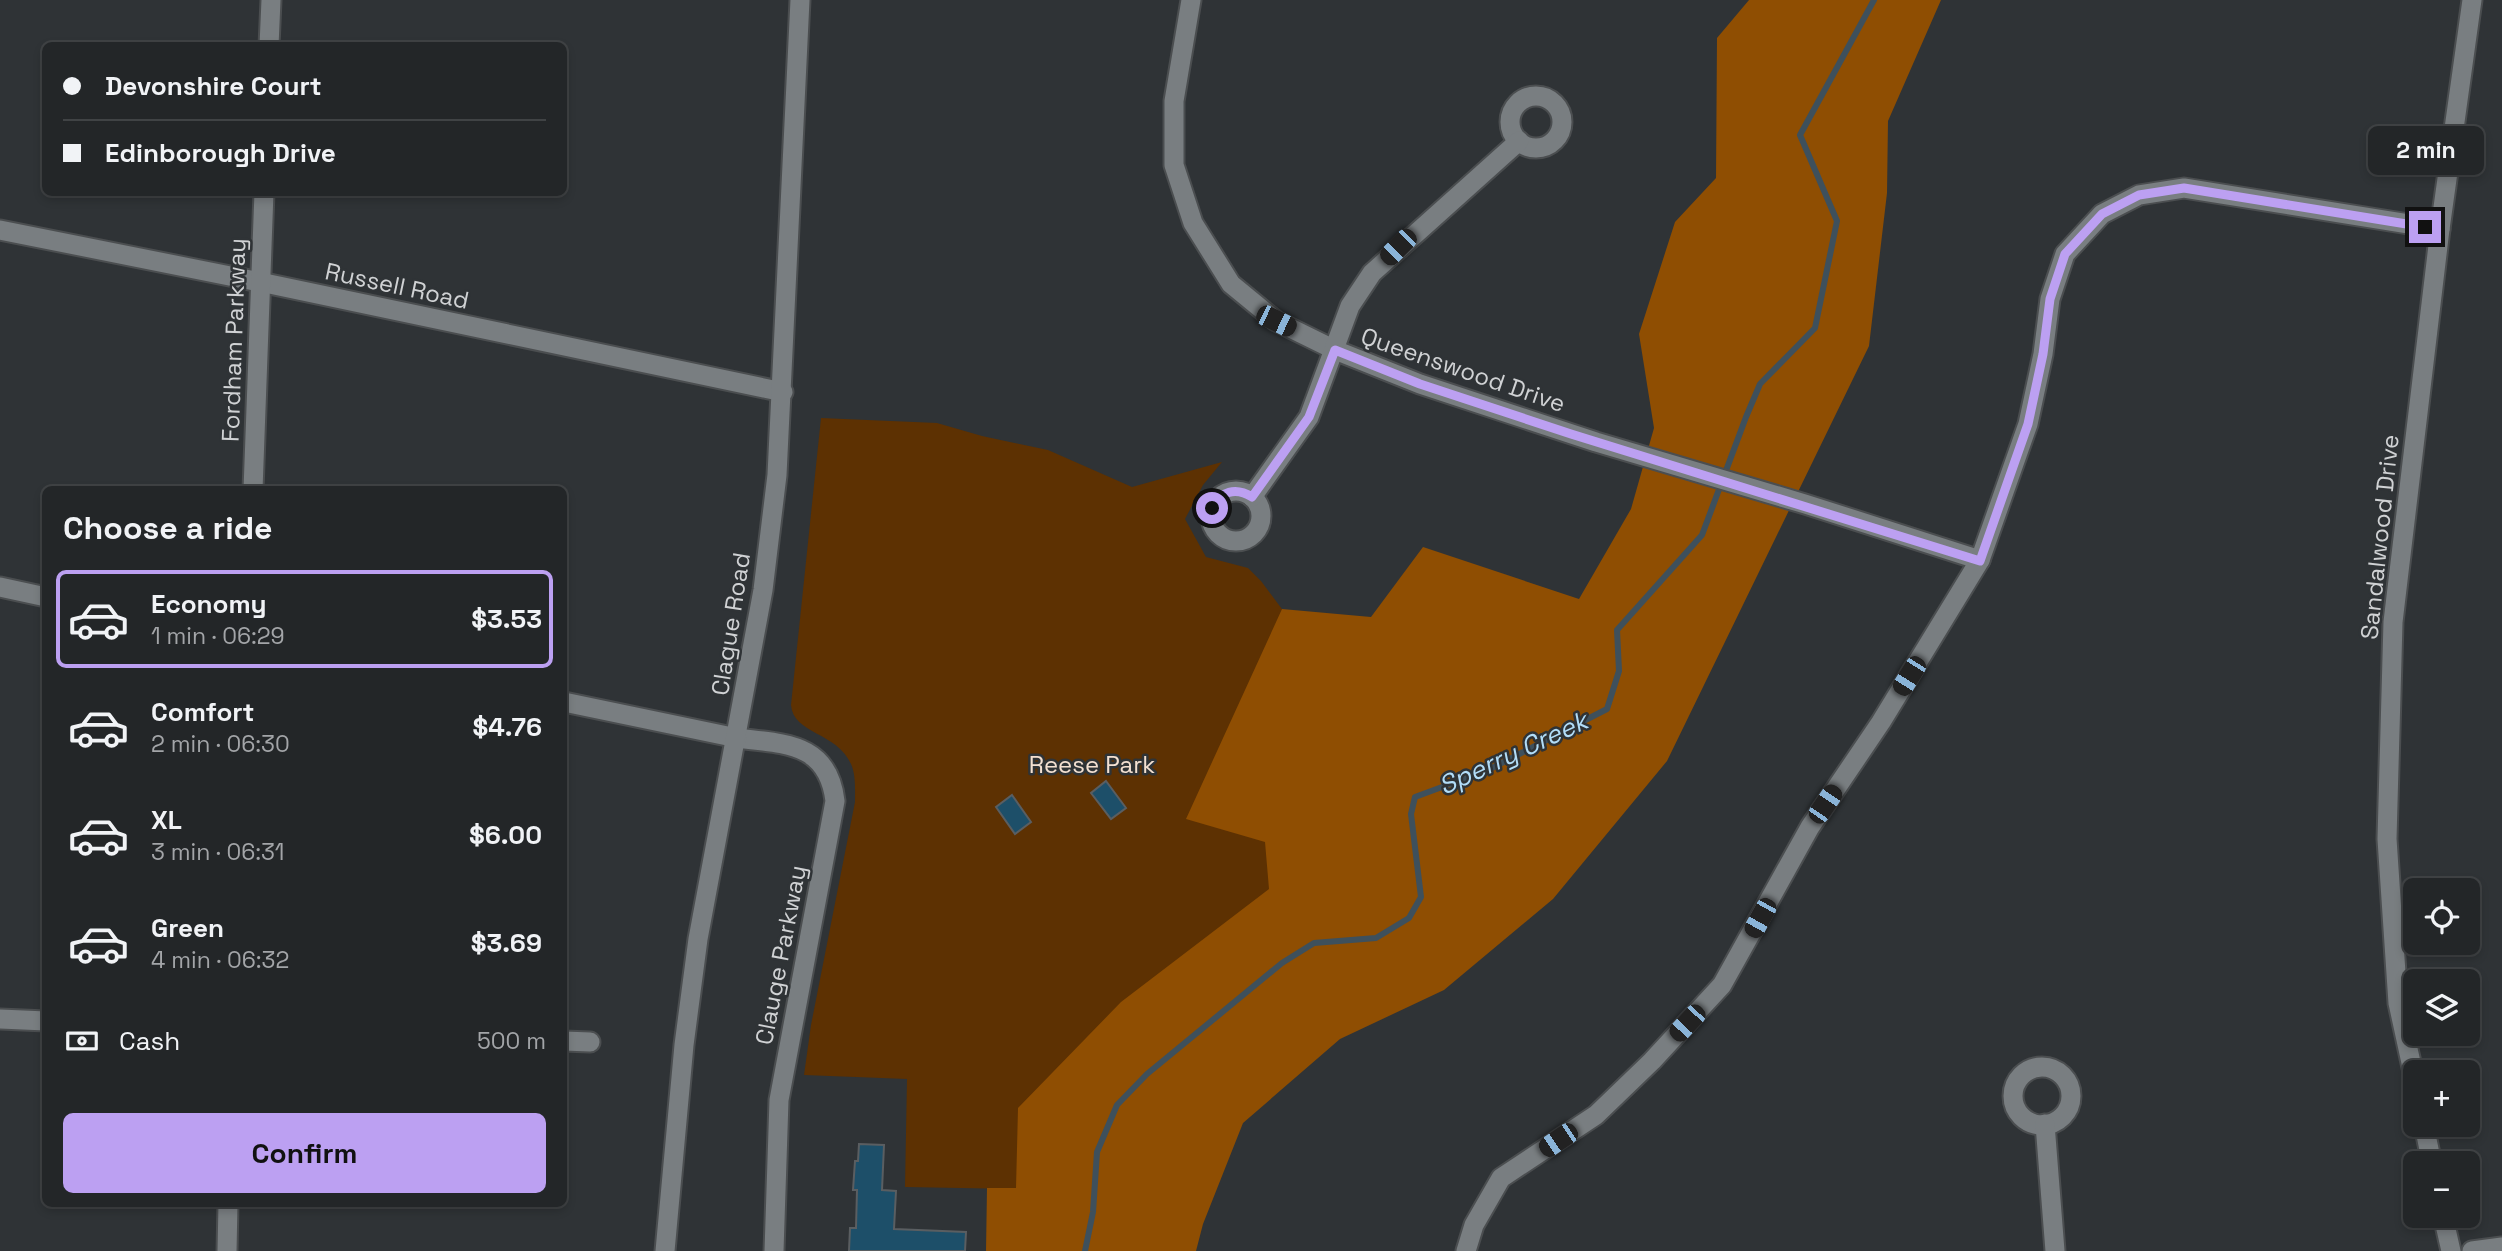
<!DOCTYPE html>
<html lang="en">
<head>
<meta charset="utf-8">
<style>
	body { margin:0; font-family:"Space Grotesk",sans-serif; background:#2f3234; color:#f1f3f6; height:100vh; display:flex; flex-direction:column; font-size:26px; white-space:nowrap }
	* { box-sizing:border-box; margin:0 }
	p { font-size:23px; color:#a3a5a8 }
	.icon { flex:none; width:38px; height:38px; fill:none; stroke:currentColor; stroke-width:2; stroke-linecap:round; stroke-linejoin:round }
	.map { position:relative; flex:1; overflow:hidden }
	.panel { position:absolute; left:42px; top:486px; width:525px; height:721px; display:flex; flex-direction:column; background:#232628; border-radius:10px; box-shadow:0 4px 10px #0003,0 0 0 2px #404345 }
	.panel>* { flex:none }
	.guide { position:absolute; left:42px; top:42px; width:525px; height:154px; border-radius:10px; box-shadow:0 4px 10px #0003,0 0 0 2px #404345; display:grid; align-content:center; height:154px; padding:0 21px; background:#232628 }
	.buttons { position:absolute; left:2403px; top:878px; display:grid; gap:14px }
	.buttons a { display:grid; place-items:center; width:77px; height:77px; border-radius:10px; background:#232628; box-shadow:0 4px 10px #0003,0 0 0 2px #404345; font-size:35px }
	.end { position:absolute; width:32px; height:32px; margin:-16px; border:9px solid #bca0f2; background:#111; box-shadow:0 0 0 4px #111 }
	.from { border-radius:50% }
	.bubble { position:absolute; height:49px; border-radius:10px; background:#232628; box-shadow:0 4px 10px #0003,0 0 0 2px #404345; font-size:23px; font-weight:700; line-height:49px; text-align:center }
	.car { position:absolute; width:21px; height:42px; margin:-21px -10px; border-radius:9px; box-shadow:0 0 5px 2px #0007; background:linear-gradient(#222 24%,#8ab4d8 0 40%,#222 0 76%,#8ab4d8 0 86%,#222 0) }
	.guide b { display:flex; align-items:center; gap:24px; height:66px; font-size:26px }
	.guide b+b { border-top:2px solid #404345 }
	.guide i { width:18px; height:18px; background:#f1f3f6 }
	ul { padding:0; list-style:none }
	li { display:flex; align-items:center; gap:21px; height:98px; margin:0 14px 10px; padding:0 7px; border:4px solid transparent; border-radius:10px }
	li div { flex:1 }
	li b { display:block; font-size:26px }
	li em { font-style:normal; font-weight:700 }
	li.on { border-color:#bca0f2 }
	li>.icon { width:63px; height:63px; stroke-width:1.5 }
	h2 { padding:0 21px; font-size:32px; line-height:84px }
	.pay { display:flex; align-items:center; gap:18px; height:77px; padding:0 21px; font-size:26px }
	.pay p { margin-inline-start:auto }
	.button { display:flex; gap:14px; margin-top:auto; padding:14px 21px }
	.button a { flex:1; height:80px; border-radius:10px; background:#bca0f2; color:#111; font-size:28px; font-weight:700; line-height:80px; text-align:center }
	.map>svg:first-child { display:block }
</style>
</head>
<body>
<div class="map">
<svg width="2502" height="1251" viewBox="0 0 2502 1251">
	<rect width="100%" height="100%" fill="#2f3336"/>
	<path fill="#5d3102" d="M821,418l116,5 45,13 66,14 84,37 90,-25 -19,23 -18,34 21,38 42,11 13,13 59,79 117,89 -421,440 -111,-2 2,-108 -103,-4 7,-50 44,-223c0,-12 1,-27 -4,-38 -14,-32 -58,-30 -60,-59z"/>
	<path fill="#8f4e02" d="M1749,0h192l-53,121 -1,72 -18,153 -202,415 -114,138 -109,91 -104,49 -97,84 -40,101 -7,27h-210l1,-63h29l2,-80 103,-106 148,-113 -4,-47 -79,-23 96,-210 89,8 52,-70 156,52 52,-90 23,-81 -15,-94 36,-112 41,-44 1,-140z"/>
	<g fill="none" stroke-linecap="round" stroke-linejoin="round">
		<path stroke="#3e505c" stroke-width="6" d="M1085,1251l8,-39 4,-60 20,-47 30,-31 135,-111 32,-20 62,-5 33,-20 12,-21 -10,-83 4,-17 73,-27 119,-61 12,-38 -2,-41 85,-95 44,-118 14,-33 55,-56 22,-107 -37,-86 74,-135"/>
	</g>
	<g fill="#1d4f69" stroke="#5a5e61" stroke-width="2">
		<path d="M1106,781l20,27 -15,11 -20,-26z"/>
		<path d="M1012,795l19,27 -16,12 -19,-27z"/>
		<path d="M859,1144l25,1 -2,45 14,1 -2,38 72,3 -1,19h-116l1,-23h6l1,-38h-4l2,-29h3z"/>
	</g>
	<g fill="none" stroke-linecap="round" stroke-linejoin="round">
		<g stroke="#4b4e50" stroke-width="23">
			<g id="minor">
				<path d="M1191,0l-17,101v64l19,58 38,61 45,37 59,29 85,34 176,58 209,62 175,56"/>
				<path d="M269,46l2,-46"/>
				<circle cx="1536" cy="122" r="26"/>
				<path d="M0,230l260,52 523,110"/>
				<path d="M253,490l11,-298"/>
				<circle cx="1236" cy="516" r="25"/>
				<path d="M1252,497l57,-80 41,-111 22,-33 147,-132"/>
				<path d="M737,738c47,6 91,4 98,63l-56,299 -5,151"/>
				<path d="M0,1019l46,2"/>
				<path d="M564,1041l26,1"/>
				<circle cx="2042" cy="1096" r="29"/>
				<path d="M2415,1081l-17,-78 -11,-164 6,-217 47,-393 32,-229"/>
				<path d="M2045,1124l10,127"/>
				<path d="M2424,1125l8,39"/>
				<path d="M2443,1216l8,35"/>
				<path d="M227,1251l1,-47"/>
				<path d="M1466,1251l8,-26 27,-47 95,-63 56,-54 70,-76 88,-158 71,-105 99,-162 48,-136 15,-70 7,-55 15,-45 37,-40 37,-19 45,-7 256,41"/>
				<path d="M2472,1251l30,-4"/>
			</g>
		</g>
		<g stroke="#4b4e50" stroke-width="23">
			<g id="tertiary">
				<path d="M0,587l46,10"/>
				<path d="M564,702l173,36"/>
			</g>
		</g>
		<g stroke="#4b4e50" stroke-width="23">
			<path id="secondary" d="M665,1251l19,-206 14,-106 65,-349 14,-115 23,-475"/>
		</g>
		<use href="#minor" stroke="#797e81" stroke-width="19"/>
		<use href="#tertiary" stroke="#797e81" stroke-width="19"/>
		<use href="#secondary" stroke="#797e81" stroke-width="19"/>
	</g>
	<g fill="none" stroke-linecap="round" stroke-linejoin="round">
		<path stroke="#bca0f2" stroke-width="9" d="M1212,508c8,-17 24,-21 40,-11l57,-80 26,-67 85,34 151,50 409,127 48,-137 15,-70 7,-55 15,-45 37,-40 37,-19 45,-7 241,39"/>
	</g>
	<g text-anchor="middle" stroke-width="5" stroke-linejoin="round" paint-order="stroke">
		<g font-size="24" fill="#d0d2d4" stroke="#2f3336">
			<text transform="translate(397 286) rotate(12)" y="8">Russell Road</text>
			<text transform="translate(234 340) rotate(-88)" y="8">Fordham Parkway</text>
			<text transform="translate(1463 370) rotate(19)" y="8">Queenswood Drive</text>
			<text transform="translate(2380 537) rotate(-84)" y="8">Sandalwood Drive</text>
			<text transform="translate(731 624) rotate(-81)" y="8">Clague Road</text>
			<text transform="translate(781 955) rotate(-79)" y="8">Clauge Parkway</text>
		</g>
		<g font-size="24" fill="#f3e0d1" stroke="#2f3336">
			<text x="1092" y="773">Reese Park</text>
		</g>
		<g font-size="26" font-style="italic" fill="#b2ddf8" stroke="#2f3336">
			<text transform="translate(1513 753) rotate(-25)" y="9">Sperry Creek</text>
		</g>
	</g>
</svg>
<div class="buttons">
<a><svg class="icon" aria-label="locate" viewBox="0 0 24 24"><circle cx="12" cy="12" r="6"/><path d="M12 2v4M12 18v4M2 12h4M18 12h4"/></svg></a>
<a><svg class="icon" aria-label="layers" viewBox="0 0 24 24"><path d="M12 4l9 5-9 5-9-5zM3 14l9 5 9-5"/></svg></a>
<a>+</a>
<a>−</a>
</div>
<i class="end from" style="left:1212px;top:508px"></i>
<i class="end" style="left:2425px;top:227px"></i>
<div class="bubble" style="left:2368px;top:126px;width:116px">2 min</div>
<i class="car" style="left:1398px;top:247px;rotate:225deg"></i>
<i class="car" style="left:1276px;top:321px;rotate:116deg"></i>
<i class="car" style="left:1909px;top:676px;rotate:212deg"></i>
<i class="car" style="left:1825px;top:804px;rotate:34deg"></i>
<i class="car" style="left:1760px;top:918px;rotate:209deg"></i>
<i class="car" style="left:1687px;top:1023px;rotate:223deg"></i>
<i class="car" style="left:1558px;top:1140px;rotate:236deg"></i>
<div class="guide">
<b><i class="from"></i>Devonshire Court</b>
<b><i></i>Edinborough Drive</b>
</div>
<section class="panel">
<h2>Choose a ride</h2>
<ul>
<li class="on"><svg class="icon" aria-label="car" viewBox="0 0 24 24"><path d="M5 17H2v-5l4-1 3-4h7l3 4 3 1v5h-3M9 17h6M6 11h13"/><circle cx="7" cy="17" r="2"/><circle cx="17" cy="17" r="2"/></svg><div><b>Economy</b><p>1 min · 06:29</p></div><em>$3.53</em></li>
<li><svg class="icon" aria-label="car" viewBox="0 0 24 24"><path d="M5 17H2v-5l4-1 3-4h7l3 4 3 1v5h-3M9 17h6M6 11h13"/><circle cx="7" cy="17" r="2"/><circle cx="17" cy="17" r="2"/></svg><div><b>Comfort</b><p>2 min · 06:30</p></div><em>$4.76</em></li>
<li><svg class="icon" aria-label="car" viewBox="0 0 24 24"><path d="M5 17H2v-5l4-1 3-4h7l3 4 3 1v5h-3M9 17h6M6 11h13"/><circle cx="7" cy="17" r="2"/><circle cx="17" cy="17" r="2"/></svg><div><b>XL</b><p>3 min · 06:31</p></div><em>$6.00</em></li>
<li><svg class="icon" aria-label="car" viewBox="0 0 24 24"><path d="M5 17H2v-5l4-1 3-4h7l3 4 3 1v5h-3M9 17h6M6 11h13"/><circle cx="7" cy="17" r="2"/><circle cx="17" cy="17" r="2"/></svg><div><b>Green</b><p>4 min · 06:32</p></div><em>$3.69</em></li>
</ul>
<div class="pay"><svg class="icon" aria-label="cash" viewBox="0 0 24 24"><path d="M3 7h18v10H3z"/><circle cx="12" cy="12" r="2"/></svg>Cash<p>500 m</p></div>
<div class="button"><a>Confirm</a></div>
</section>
</div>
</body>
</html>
